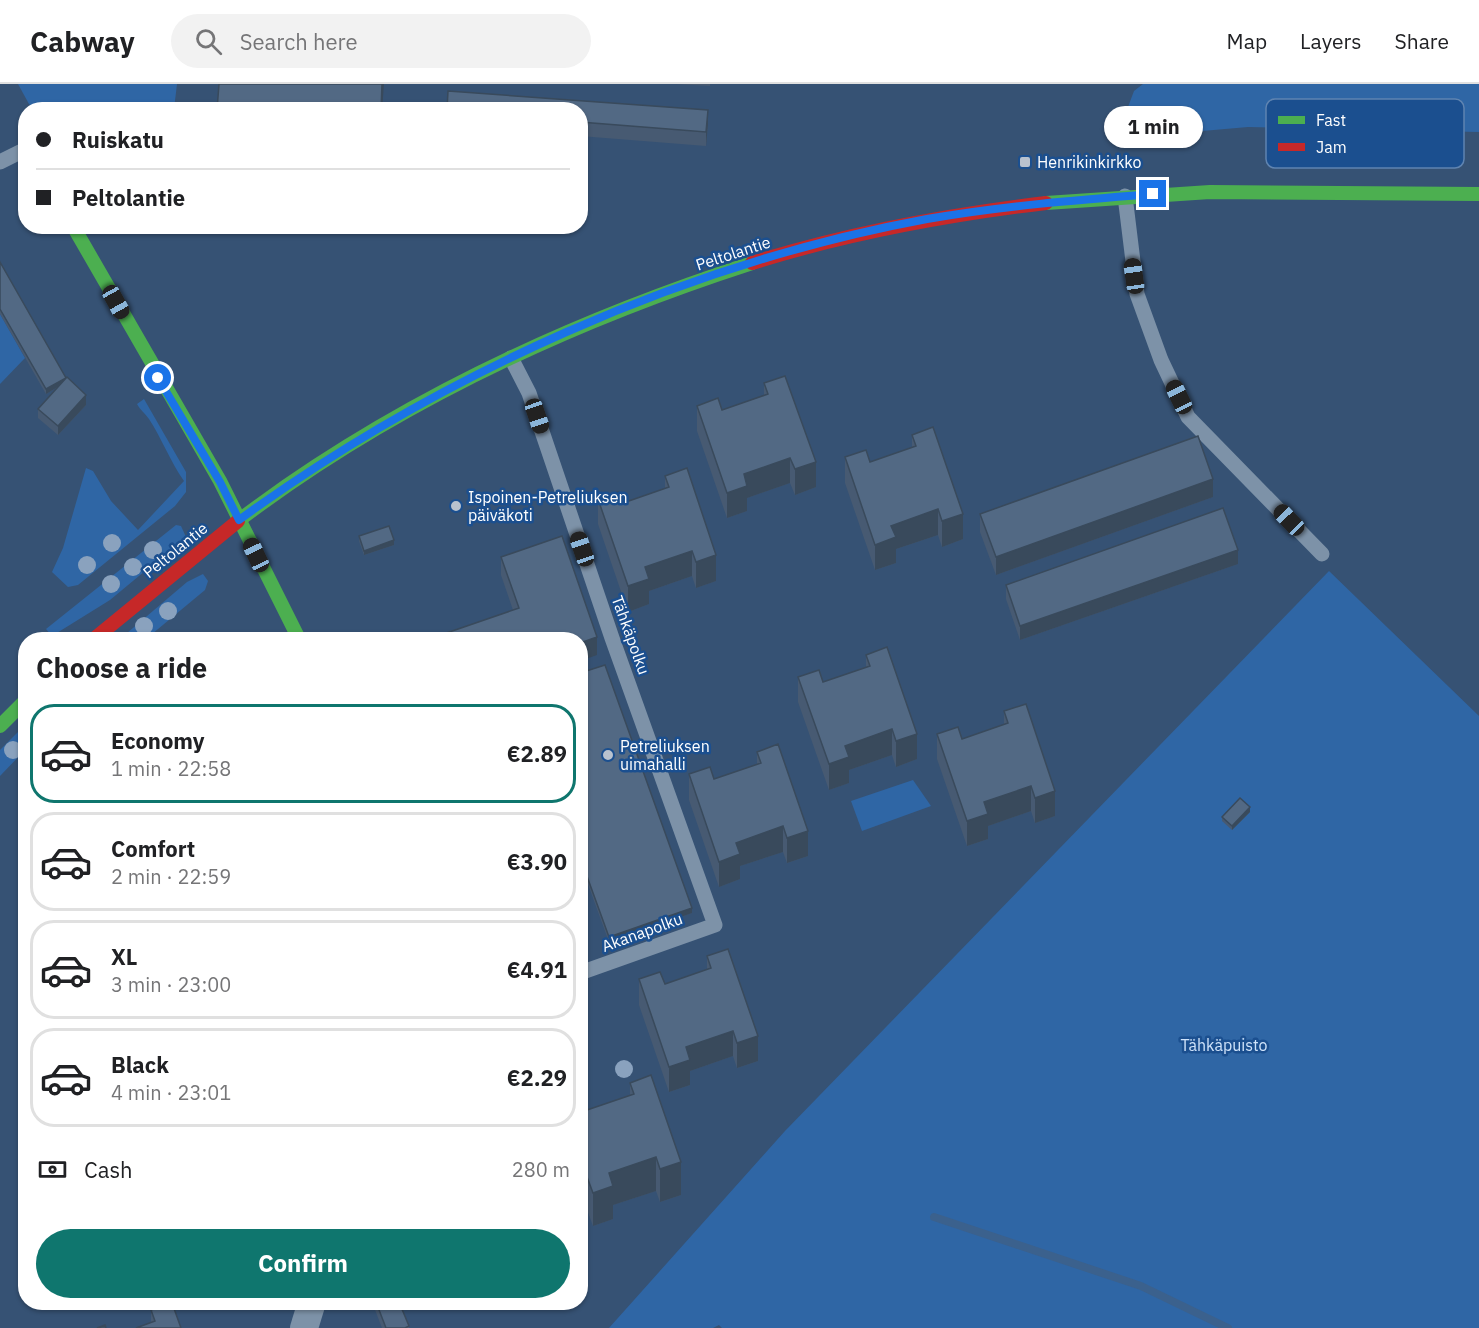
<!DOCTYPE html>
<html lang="en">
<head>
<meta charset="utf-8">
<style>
	body { margin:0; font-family:"IBM Plex Sans",sans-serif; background:#f2f2f2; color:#202124; height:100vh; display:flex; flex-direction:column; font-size:22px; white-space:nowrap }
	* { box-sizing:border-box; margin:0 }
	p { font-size:20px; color:#757577 }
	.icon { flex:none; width:33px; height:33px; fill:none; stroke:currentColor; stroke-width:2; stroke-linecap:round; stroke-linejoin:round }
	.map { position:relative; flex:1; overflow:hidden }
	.side { position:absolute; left:18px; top:548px; width:570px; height:678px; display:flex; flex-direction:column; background:#fff; border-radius:24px; box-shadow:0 2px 4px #0004 }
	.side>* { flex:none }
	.hud { position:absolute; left:18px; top:18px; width:570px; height:132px; border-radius:24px; box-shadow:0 2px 4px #0004; display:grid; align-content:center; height:132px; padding:0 18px; background:#fff }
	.end { position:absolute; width:27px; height:27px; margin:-14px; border:8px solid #1a73e8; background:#fff; box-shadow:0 0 0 3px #fff }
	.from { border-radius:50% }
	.bubble { position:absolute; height:42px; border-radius:21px; background:#fff; box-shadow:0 2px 4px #0004; font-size:20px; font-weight:800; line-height:42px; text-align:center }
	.car { position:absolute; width:18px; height:36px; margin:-18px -9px; border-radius:8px; box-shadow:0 0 4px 2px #0007; background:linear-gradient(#222 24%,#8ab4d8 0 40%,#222 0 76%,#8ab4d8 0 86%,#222 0) }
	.hud b { display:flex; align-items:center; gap:21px; height:57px; font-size:22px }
	.hud b+b { border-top:2px solid #e0e0e0 }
	.hud i { width:15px; height:15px; background:#202124 }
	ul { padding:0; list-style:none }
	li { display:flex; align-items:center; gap:18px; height:99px; margin:0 12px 9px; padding:0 6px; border:3px solid #e0e0e0; border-radius:24px }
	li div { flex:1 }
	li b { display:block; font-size:22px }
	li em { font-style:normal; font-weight:800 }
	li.on { border-color:#0f766e }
	li>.icon { width:54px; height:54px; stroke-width:1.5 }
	h2 { padding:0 18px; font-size:27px; line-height:72px }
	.pay { display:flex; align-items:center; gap:15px; height:66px; padding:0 18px; font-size:22px }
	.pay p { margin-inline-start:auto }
	.action { display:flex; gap:12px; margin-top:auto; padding:12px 18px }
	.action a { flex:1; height:69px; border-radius:36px; background:#0f766e; color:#fff; font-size:24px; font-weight:800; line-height:69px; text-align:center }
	header { display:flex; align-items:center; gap:36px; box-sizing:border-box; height:84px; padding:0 30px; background:#fff; border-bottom:2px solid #e0e0e0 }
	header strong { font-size:28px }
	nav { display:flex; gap:33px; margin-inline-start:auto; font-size:21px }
	.search { width:420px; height:54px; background:#f2f2f2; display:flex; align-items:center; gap:15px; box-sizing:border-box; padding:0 21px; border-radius:33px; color:#757577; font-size:22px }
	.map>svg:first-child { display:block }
</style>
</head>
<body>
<header>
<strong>Cabway</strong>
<div class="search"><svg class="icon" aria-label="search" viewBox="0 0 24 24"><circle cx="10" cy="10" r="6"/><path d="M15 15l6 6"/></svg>Search here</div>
<nav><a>Map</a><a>Layers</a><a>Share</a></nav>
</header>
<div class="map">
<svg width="1479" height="1244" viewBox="0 0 1479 1244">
	<rect width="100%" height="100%" fill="#365274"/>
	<g fill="#2f66a5">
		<path d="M18,0h159l-3,25 -138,1 -7,-6z"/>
		<path d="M1143,0h336v48l-231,-5 -80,7 -31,-11 -9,-16 6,-16z"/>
		<path d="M0,230l25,44 -25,26z"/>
		<path d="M144,315l42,73v20l-11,14 -97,79 -10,2 -16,-15 11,-24 23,-80 7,3 18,30 27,29 46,-49c-14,-20 -22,-42 -35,-62 -4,-6 -9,-9 -12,-15z"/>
		<path d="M176,441l5,1 5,11 -76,63 -58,36 -6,-7z"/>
		<path d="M1329,487l150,145v612h-757l-3,-3 -6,3h-104l176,-197z"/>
		<path d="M203,490l5,7 -3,9 -59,49h-26l67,-57z"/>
		<path d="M25,641v25l-25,26v-26z"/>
		<path d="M913,696l18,26 -69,25 -11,-30z"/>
	</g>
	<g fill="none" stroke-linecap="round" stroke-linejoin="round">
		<path stroke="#3b618d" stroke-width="8" d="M934,1133l207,69 87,42"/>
		<g stroke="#7d92a8" stroke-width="15">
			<path d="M0,78l26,-13"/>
			<path d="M1125,112l12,98 24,66 27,57 134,137"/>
			<path d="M511,274l18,35 83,245 103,287 -135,48"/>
		</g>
		<path stroke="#7d92a8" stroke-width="28" d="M304,1244l8,-26"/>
		<g stroke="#4caf50" stroke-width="14">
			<path d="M1046,119l164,-11 269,2"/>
			<path d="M73,142l147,255 79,158"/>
			<path d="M238,437c153,-116 332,-199 514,-258"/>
			<path d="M0,642l26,-26"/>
		</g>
		<g stroke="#c62828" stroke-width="14">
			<path d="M752,179c96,-30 194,-48 294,-60"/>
			<path d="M94,555l144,-118"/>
		</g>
	</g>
	<g fill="#8aa2be">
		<circle cx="112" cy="459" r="9"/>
		<circle cx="153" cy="466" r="9"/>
		<circle cx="87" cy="481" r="9"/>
		<circle cx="133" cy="483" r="9"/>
		<circle cx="111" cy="500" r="9"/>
		<circle cx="168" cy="527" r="9"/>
		<circle cx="144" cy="542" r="9"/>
		<circle cx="13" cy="666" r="9"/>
		<circle cx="624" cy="985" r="9"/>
	</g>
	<g fill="#475a72">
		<path d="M676,0h34v2z"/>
		<path d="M580,26l128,14 -2,22 -126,-10z"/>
		<path d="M0,178l66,116 20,27 -28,30 -20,-17v-9l20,-22 -12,7 -46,-80z"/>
		<path d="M764,299l52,104 -21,8 -5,-12 -43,15v13l-20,7 -30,-87v-25l25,4 42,-14z"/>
		<path d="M912,351l51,104 -21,8 -4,-12 -42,14v14l-21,7 -30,-87v-26l25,5 42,-15z"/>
		<path d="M665,392l51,105 -20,7 -4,-12 -43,15v13l-21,8 -30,-88v-25l25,4 42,-14z"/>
		<path d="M1213,413l-217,78 -16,-43v-18z"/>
		<path d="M359,452l35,9 -30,10 -5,-14z"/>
		<path d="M501,473l96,98 -84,-45 -12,-35z"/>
		<path d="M1238,480l-218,76 -14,-41v-14z"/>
		<path d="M866,571l51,104 -21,8 -4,-12 -43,15v13l-20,7 -31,-88v-25l25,5 43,-15z"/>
		<path d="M580,589l112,240 -83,29 -29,-80z"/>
		<path d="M1004,627l51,105 -20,7 -4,-12 -43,15v13l-21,7 -30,-87v-25l25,5 42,-15z"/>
		<path d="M757,668l51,104 -21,7 -4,-11 -43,14v13l-21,8 -30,-87v-26l25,5 43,-15z"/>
		<path d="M1250,728l-18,18 -10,-9v-4z"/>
		<path d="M707,872l51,105 -21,7 -4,-12 -43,15v14l-21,7 -30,-87v-26l26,5 42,-15z"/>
		<path d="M630,999l51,112 -21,7 -4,-11 -43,14v14l-20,7 -13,-35v-92l7,11 43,-15z"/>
		<path d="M372,1218h27l10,26h-27z"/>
		<path d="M151,1226l30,18 -30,-5z"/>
	</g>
	<g fill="#394a5c">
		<path d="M382,0h2l-2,26h-1z"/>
		<path d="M708,26v14l-2,22v-14z"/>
		<path d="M66,294v4l-20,12v-5z"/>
		<path d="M86,311v10l-28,30v-9z"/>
		<path d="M790,374v25l-43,15v13l-20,7v-25l17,-19z"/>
		<path d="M816,378v25l-21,8v-26z"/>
		<path d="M1213,395v18l-217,78v-18z"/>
		<path d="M938,425v26l-42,14v14l-21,7v-25l16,-19z"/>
		<path d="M963,430v25l-21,8v-26z"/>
		<path d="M394,456v5l-30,10v-4z"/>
		<path d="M1238,466v14l-218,76v-14z"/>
		<path d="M692,467v25l-43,15v13l-21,8v-26l17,-19z"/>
		<path d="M716,471v26l-20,7v-26z"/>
		<path d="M597,553v18l-17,6v-18z"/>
		<path d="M892,645v26l-43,15v13l-20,7v-26l16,-18z"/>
		<path d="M917,650v25l-21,8v-26z"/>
		<path d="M1031,702v25l-43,15v13l-21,7v-25l17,-19z"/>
		<path d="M1055,707v25l-20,7v-25z"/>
		<path d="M1250,723v5l-18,18v-4z"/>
		<path d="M783,742v26l-43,14v13l-21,8v-25l17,-19z"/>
		<path d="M808,747v25l-21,7v-25z"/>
		<path d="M692,824v5l-83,29v-5z"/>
		<path d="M733,947v25l-43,15v14l-21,7v-25l17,-20z"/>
		<path d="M758,952v25l-21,7v-25z"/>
		<path d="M656,1073v34l-43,14v14l-20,7v-33l16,-20z"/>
		<path d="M681,1078v33l-21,7v-33z"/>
	</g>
	<g fill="#526984" stroke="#394a5c" stroke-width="1.5">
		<path d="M219,0h163l-1,26h-164z"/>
		<path d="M448,7l260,19 -2,22 -126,-10v-12h-133z"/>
		<path d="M0,178l66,116 -20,11 -46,-80z"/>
		<path d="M785,292l31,86 -21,7 -5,-11 -46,16 3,12 -20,7 -30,-87 21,-8 4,12 46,-16 -4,-11z"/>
		<path d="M67,293l19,18 -28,31 -20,-17z"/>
		<path d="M933,343l30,87 -21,7 -4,-12 -47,17 5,11 -21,8 -30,-88 21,-7 4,12 46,-16 -4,-11z"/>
		<path d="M1198,352l15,43 -217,78 -16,-43z"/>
		<path d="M687,384l29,87 -20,7 -4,-11 -47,16 4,12 -21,7 -30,-87 20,-7 5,11 46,-16 -4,-11z"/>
		<path d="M1223,424l15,42 -218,76 -14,-41z"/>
		<path d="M389,442l5,14 -30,11 -5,-15z"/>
		<path d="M562,452l35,101 -17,6v-4h-151l90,-31 -18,-51z"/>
		<path d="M887,563l30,87 -21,7 -4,-12 -47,17 4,11 -20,7 -31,-87 21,-7 4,12 47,-16 -4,-11z"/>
		<path d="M605,581l87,243 -83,29 -29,-80v-184z"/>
		<path d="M1026,620l29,87 -20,7 -4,-12 -47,16 4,12 -21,7 -30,-87 21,-7 4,12 46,-16 -4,-12z"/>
		<path d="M778,660l30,87 -21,7 -4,-12 -47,17 4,11 -21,8 -30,-88 21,-7 4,12 47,-16 -4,-11z"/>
		<path d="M1240,714l10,9 -18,19 -10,-9z"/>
		<path d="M728,865l30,87 -21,7 -4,-12 -47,16 4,13 -21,7 -30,-88 21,-7 5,12 46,-16 -4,-12z"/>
		<path d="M651,991l30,87 -21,7 -4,-12 -47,16 4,13 -20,7 -13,-35v-59l3,-1 4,12 47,-16 -4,-11z"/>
		<path d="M376,1218h23l10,24 -4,2h-19z"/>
		<path d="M172,1219l9,25h-45l19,-7 -4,-11z"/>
		<path d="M105,1241l1,3h-9z"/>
	</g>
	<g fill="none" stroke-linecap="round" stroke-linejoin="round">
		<path stroke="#1a73e8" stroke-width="8" d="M158,294l62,104 19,38c199,-145 445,-256 688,-301 75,-13 150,-19 226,-25"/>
	</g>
	<g fill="#b9c2ce" stroke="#1b4f8f" stroke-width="2">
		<rect x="1019" y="72" width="12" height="12" rx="3"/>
		<circle cx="456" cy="422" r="6"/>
		<circle cx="608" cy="671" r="6"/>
	</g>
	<g text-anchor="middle" stroke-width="5" stroke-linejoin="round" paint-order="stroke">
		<g font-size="16" fill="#fff" stroke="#1b4f8f" text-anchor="start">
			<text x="1037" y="84">Henrikinkirkko</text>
			<text x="468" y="419">Ispoinen-Petreliuksen<tspan x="468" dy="18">päiväkoti</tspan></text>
			<text x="620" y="668">Petreliuksen<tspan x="620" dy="18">uimahalli</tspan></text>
		</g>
		<g font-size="16" fill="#fff" stroke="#1b4f8f">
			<text transform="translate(733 169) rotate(-18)" y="6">Peltolantie</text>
			<text transform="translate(175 466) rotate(-39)" y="6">Peltolantie</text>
			<text transform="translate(631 551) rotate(70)" y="6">Tähkäpolku</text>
			<text transform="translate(642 848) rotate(-20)" y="6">Akanapolku</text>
		</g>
		<g font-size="16" fill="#cfe3fa" stroke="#1b4f8f">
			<text x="1224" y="967">Tähkäpuisto</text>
		</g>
	</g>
	<rect x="1266" y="15" width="198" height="69" rx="9" fill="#1b4f8f" stroke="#5f84b1" stroke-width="1.5"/>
	<rect x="1278" y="32" width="27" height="8" fill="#4caf50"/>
	<rect x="1278" y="59" width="27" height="8" fill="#c62828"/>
	<g font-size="16" fill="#fff">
		<text x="1316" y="42">Fast</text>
		<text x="1316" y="69">Jam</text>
	</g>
</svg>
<i class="end from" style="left:158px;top:294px"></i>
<i class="end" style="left:1153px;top:110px"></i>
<div class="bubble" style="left:1104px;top:22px;width:99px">1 min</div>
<i class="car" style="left:1134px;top:192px;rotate:352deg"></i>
<i class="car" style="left:116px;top:218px;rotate:151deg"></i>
<i class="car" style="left:1179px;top:313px;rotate:334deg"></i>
<i class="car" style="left:537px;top:332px;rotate:161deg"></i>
<i class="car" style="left:1289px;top:436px;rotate:316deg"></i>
<i class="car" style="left:582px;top:465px;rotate:341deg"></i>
<i class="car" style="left:256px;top:471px;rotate:335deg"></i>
<div class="hud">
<b><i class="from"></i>Ruiskatu</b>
<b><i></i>Peltolantie</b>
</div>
<section class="side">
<h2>Choose a ride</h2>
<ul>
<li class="on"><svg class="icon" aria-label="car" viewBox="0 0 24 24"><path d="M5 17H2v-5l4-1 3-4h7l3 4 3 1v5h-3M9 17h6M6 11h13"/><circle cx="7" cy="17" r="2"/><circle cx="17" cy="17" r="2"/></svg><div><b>Economy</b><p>1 min · 22:58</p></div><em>€2.89</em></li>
<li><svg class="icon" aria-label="car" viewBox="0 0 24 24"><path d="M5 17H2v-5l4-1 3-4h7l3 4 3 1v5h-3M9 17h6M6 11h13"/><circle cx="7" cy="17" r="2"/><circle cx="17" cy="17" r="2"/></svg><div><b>Comfort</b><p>2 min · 22:59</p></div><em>€3.90</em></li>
<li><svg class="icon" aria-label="car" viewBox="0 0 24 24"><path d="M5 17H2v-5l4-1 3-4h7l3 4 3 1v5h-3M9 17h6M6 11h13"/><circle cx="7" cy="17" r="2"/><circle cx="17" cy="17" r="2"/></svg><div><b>XL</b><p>3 min · 23:00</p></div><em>€4.91</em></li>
<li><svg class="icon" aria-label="car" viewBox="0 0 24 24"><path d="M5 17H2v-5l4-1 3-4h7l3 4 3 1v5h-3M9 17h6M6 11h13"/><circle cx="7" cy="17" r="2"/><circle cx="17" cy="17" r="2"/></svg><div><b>Black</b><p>4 min · 23:01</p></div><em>€2.29</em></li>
</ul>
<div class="pay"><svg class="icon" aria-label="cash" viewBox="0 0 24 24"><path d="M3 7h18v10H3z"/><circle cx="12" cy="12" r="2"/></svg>Cash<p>280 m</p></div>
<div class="action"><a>Confirm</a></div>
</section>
</div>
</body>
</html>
